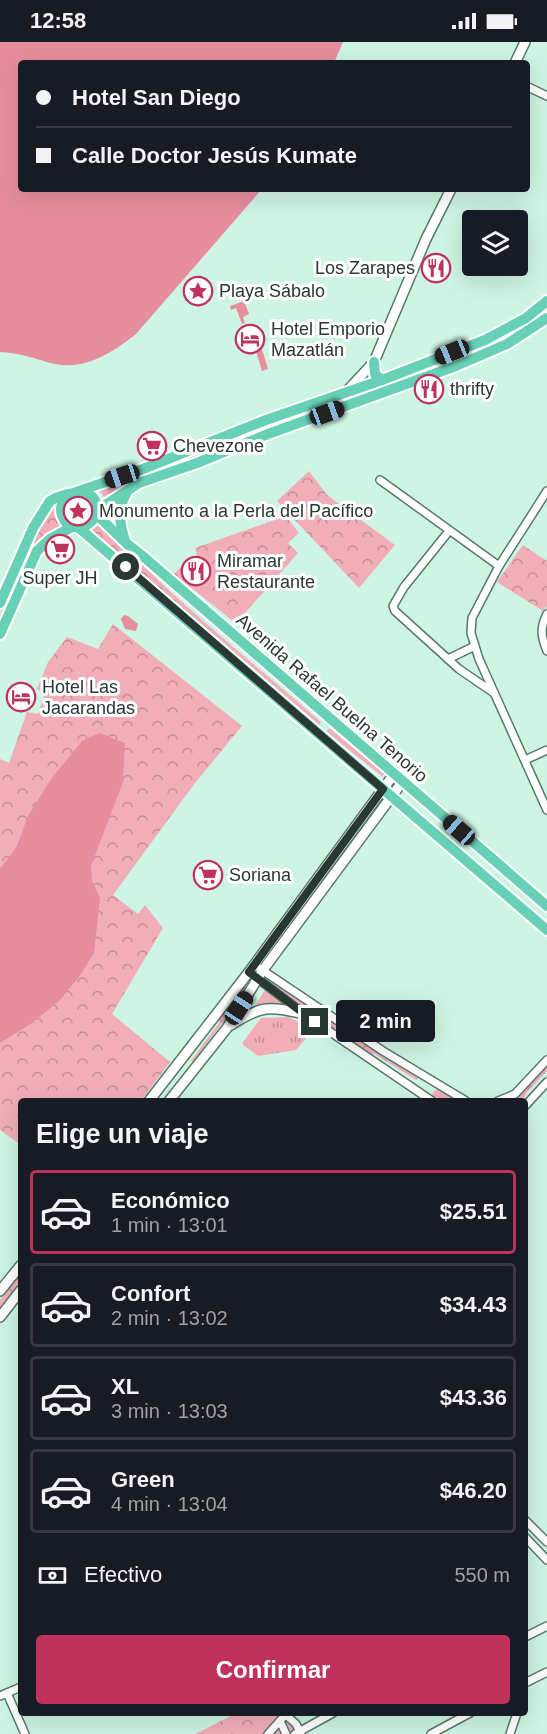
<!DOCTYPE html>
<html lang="es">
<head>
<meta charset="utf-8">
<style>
	body { margin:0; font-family:Arial,sans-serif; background:#242831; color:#f1f3f6; height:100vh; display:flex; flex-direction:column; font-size:22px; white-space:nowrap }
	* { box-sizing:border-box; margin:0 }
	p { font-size:20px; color:#9ea1a6 }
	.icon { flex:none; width:33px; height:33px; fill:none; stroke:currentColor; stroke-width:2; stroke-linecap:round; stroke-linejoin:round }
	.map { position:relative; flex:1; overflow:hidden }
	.sheet { position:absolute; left:18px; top:1056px; width:510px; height:618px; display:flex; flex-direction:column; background:#171b24; border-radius:6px; box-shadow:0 6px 24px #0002 }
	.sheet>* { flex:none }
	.top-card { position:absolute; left:18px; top:18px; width:512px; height:132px; border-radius:6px; box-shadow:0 6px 24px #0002; display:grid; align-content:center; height:132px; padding:0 18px; background:#171b24 }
	.tools { position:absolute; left:462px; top:168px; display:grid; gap:12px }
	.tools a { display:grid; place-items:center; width:66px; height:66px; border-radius:6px; background:#171b24; box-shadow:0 6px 24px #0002; font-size:30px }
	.end { position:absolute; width:27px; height:27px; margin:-14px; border:8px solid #293832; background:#fff; box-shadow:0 0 0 3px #fff }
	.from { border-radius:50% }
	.bubble { position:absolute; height:42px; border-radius:6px; background:#171b24; box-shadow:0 6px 24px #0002; font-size:20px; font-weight:800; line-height:42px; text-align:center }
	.car { position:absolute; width:18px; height:36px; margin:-18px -9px; border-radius:8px; box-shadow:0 0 4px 2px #0007; background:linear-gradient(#222 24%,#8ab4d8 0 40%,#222 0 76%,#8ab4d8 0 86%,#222 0) }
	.top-card b { display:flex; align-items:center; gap:21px; height:57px; font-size:22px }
	.top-card b+b { border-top:2px solid #363941 }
	.top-card i { width:15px; height:15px; background:#f1f3f6 }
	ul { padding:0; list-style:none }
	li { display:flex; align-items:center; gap:18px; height:84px; margin:0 12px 9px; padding:0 6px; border:3px solid #363941; border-radius:6px }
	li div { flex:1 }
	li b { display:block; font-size:22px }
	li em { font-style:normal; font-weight:800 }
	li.on { border-color:#c0315b }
	li>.icon { width:54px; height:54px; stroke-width:1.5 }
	h2 { padding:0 18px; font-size:27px; line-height:72px }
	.pay { display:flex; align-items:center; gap:15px; height:66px; padding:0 18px; font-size:22px }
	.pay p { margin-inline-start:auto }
	.primary-button { display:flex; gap:12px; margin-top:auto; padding:12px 18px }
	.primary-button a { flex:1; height:69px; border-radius:6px; background:#c0315b; color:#fff; font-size:24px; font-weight:800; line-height:69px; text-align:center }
	.status { display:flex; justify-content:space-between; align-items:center; height:42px; padding:0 30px; background:#171b24; direction:ltr }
	.status svg { height:16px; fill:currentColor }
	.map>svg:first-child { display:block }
</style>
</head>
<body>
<div class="status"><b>12:58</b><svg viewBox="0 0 49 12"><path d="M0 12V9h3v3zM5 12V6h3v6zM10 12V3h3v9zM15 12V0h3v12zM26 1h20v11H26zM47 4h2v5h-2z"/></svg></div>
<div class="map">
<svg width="547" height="1692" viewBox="0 0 547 1692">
	<defs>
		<pattern id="grass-tufts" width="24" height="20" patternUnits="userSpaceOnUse" patternTransform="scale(1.5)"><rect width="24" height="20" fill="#f1aeb9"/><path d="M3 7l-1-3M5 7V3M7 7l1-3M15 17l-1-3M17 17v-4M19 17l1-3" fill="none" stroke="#c38f97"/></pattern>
		<pattern id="forest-crowns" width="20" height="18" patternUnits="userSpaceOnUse" patternTransform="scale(1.5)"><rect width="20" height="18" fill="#f1aeb9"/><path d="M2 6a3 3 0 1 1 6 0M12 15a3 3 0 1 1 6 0" fill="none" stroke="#c38f97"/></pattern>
	</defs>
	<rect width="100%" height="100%" fill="#cef4e3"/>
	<path fill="url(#grass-tufts)" d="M289,975l28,15 -1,3h-7l-13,15 -38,6 -15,-11v-3l18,-24z"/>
	<g fill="url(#forest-crowns)">
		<path d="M326,363v4l-191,70 -31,18 -4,-6z"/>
		<path d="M309,429l18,24 68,50 -36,43 -82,-87z"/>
		<path d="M56,458l1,15 4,12 -10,6 -51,89v-6c15,-41 32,-80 56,-116z"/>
		<path d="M286,474l13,17 -11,10 10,10 -53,60 -12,8 -59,-47 9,-9 15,-6 -3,-11z"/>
		<path d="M97,476c68,75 148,138 224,204l-2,3 -204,-175 -28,-21z"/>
		<path d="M523,503l24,16v45l-4,5 -46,-29z"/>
		<path d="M113,582l129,102 -47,57 -82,112 25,19 7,-9 18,23 -51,86 58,48 -29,39h-120v44l-21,-15v-371l9,4 18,-51 11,2 7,-21 -8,-4 11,-27 19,-25 31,12z"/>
		<path d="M329,686l56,46 -3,2 -56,-44z"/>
		<path d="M385,753h2l-120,162v-2z"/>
		<path d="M271,941h2l146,94 -3,3 -41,-26 -10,-1 -93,-66z"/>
		<path d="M245,943l4,3 -55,72 -4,2 29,-39 -1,-3z"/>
		<path d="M265,948l24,15 -25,2 -13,5z"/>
		<path d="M547,1023v6l-19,20 -6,10h-7z"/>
		<path d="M440,1047l17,11 3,1h-17l-11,-6 2,-4z"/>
		<path d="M21,1230v8l-21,28v-8z"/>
		<path d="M237,1671h50l10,21h-102z"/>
	</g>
	<g fill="#e78e9e">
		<path d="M0,0h343l-9,21h-313v126h241l-126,145c-24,19 -53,38 -85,29 -19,-5 -31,-10 -51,-11z"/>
		<path d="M244,259l5,13 -6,3 2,6 -3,1 -6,-16 -5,2 -1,-4z"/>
		<path d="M261,304l7,23 -6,2 -7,-23z"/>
		<circle cx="78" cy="469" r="8"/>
		<path d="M124,573l4,1 10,8 -2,7 -11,-2 -4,-10z"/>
		<path d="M100,691l25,10 -2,39 -32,84 1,15 8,17 -6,55 -15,24 -20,24 -27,22 -32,20v-174l17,-23 11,-30 23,-37 32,-39z"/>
	</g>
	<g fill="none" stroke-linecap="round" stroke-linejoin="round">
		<g stroke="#57796b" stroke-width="10">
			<g id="street">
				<path d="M526,44l21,10"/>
				<path d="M380,438l119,86"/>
				<path d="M547,449l-48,75 -27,52 -1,15 8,26 68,151"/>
				<path d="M449,489l-45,56 -11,19 2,5 64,58 35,24"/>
				<path d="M547,572c-7,14 -6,22 0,37"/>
				<path d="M448,617l27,-13"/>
				<path d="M525,718l22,-10"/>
				<path d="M259,926l124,83 83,50"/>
				<path d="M249,930l55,42 128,87"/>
				<path d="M498,1059l17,-7 32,-34"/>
				<path d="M525,1064l22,-24"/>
				<path d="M525,1478l22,22"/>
				<path d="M525,1495l22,23"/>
				<path d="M525,1595l22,-11"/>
				<path d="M525,1641l22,-11"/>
				<path d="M7,1651l18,41"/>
				<path d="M0,1654l21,-9"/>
				<path d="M286,1673l10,9 5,10"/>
				<path d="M280,1679l6,13"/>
				<path d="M268,1692l19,-21"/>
				<path d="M295,1692l38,-21"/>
				<path d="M431,1692l39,-21"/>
				<path d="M510,1692l7,-21"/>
			</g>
		</g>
		<g stroke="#57796b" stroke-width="12">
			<g id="secondary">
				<path d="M515,21l10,-21"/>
				<path d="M345,351l29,-31 52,-123 25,-50"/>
				<path d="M231,983c31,-20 38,-19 73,-11"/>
				<path d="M149,1059l100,-129 145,-198"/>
				<path d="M169,1059l58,-73 36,-58 140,-189"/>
				<path d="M0,1249l21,-26"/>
				<path d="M0,1275l21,-27"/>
			</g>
		</g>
		<g stroke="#fff" stroke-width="14">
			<g id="primary">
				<path d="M374,320l1,12 7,6"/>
				<path d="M76,450l67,-23 123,-49 116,-40 103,-40 41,-22 21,-17"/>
				<path d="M96,469l43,-28 58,-20 71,-29 188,-68 51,-22 40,-26"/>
				<path d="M96,472l30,29 19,15 402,348"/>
				<path d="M79,486l468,402"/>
				<path d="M125,498c-6,-16 -7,-33 2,-48"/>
				<path d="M0,561l33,-75 17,-27c18,-11 57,-16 44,18 -8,9 -17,11 -27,5 -8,-10 -8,-19 0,-28"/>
				<path d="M0,592l37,-83 13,-12 22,-12"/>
			</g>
		</g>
		<use href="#street" stroke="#fff" stroke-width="7"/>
		<use href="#secondary" stroke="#fff" stroke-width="9"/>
		<use href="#primary" stroke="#68d0b6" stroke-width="10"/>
	</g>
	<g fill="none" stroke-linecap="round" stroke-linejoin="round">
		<path stroke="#293832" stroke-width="8" d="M126,525l257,222 -134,183 66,50"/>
	</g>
	<defs>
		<g id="restaurant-ring" transform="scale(1.5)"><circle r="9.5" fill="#fff" stroke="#c0315b" stroke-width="1.5"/><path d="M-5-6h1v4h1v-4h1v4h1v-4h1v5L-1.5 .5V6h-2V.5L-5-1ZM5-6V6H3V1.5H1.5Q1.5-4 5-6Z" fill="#c0315b"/></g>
		<g id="sight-ring" transform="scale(1.5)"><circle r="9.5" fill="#fff" stroke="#c0315b" stroke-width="1.5"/><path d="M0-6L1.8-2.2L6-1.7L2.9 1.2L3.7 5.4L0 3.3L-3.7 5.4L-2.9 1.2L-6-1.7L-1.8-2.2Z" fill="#c0315b"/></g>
		<g id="hotel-ring" transform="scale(1.5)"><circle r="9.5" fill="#fff" stroke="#c0315b" stroke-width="1.5"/><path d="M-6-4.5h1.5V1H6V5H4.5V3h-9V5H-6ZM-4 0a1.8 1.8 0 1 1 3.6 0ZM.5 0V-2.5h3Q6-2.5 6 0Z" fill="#c0315b"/></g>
		<g id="supermarket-ring" transform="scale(1.5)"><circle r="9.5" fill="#fff" stroke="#c0315b" stroke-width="1.5"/><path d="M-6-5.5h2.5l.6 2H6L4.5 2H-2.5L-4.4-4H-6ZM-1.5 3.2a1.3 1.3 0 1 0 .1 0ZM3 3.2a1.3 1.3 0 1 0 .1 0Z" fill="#c0315b"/></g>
	</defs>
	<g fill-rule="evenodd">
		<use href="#restaurant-ring" x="436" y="226"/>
		<use href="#sight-ring" x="198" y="249"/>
		<use href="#hotel-ring" x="250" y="297"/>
		<use href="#restaurant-ring" x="429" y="347"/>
		<use href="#supermarket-ring" x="152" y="404"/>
		<use href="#sight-ring" x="78" y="469"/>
		<use href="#supermarket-ring" x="60" y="507"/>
		<use href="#restaurant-ring" x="196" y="529"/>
		<use href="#hotel-ring" x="21" y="655"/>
		<use href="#supermarket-ring" x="208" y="833"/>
	</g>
	<g text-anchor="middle" stroke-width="6" stroke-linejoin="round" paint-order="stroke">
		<g font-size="18" fill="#293832" stroke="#fff" text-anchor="start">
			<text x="415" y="232" text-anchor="end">Los Zarapes</text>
			<text x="219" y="255">Playa Sábalo</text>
			<text x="271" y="293">Hotel Emporio<tspan x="271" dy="21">Mazatlán</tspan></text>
			<text x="450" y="353">thrifty</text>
			<text x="173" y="410">Chevezone</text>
			<text x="99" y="475">Monumento a la Perla del Pacífico</text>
			<text x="217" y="525">Miramar<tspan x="217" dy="21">Restaurante</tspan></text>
			<text x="60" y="542" text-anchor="middle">Super JH</text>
			<text x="42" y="651">Hotel Las<tspan x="42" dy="21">Jacarandas</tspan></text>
			<text x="229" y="839">Soriana</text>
		</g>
		<g font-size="18" fill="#293832" stroke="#fff">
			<text transform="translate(332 656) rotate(41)" y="6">Avenida Rafael Buelna Tenorio</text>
		</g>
	</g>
</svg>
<div class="tools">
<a><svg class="icon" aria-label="layers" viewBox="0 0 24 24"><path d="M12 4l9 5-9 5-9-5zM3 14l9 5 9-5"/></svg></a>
</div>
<i class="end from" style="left:126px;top:525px"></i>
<i class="end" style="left:315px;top:980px"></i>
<div class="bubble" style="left:336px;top:958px;width:99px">2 min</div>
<i class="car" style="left:452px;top:310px;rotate:248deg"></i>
<i class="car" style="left:327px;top:371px;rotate:70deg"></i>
<i class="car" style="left:122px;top:434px;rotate:252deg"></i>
<i class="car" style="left:459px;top:788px;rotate:311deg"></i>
<i class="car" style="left:239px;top:966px;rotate:33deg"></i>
<div class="top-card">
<b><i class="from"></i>Hotel San Diego</b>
<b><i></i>Calle Doctor Jesús Kumate</b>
</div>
<section class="sheet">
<h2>Elige un viaje</h2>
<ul>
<li class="on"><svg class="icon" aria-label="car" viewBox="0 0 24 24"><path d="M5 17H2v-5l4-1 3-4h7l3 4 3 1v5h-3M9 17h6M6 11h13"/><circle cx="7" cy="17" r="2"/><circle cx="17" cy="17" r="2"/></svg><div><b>Económico</b><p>1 min · 13:01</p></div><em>$25.51</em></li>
<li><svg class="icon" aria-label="car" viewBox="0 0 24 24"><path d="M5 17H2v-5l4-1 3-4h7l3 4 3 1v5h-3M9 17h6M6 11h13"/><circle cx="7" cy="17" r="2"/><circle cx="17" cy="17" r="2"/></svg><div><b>Confort</b><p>2 min · 13:02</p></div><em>$34.43</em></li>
<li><svg class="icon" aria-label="car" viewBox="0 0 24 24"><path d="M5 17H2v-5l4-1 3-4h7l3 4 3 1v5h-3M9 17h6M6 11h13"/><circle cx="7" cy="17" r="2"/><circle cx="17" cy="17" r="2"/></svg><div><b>XL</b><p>3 min · 13:03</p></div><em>$43.36</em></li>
<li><svg class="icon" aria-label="car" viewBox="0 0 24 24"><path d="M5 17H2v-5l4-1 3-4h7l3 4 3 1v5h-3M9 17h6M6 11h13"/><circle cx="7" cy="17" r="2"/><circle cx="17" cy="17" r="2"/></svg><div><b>Green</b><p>4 min · 13:04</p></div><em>$46.20</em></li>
</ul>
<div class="pay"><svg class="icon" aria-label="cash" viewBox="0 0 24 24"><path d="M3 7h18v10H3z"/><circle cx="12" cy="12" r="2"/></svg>Efectivo<p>550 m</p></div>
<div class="primary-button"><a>Confirmar</a></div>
</section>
</div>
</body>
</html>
